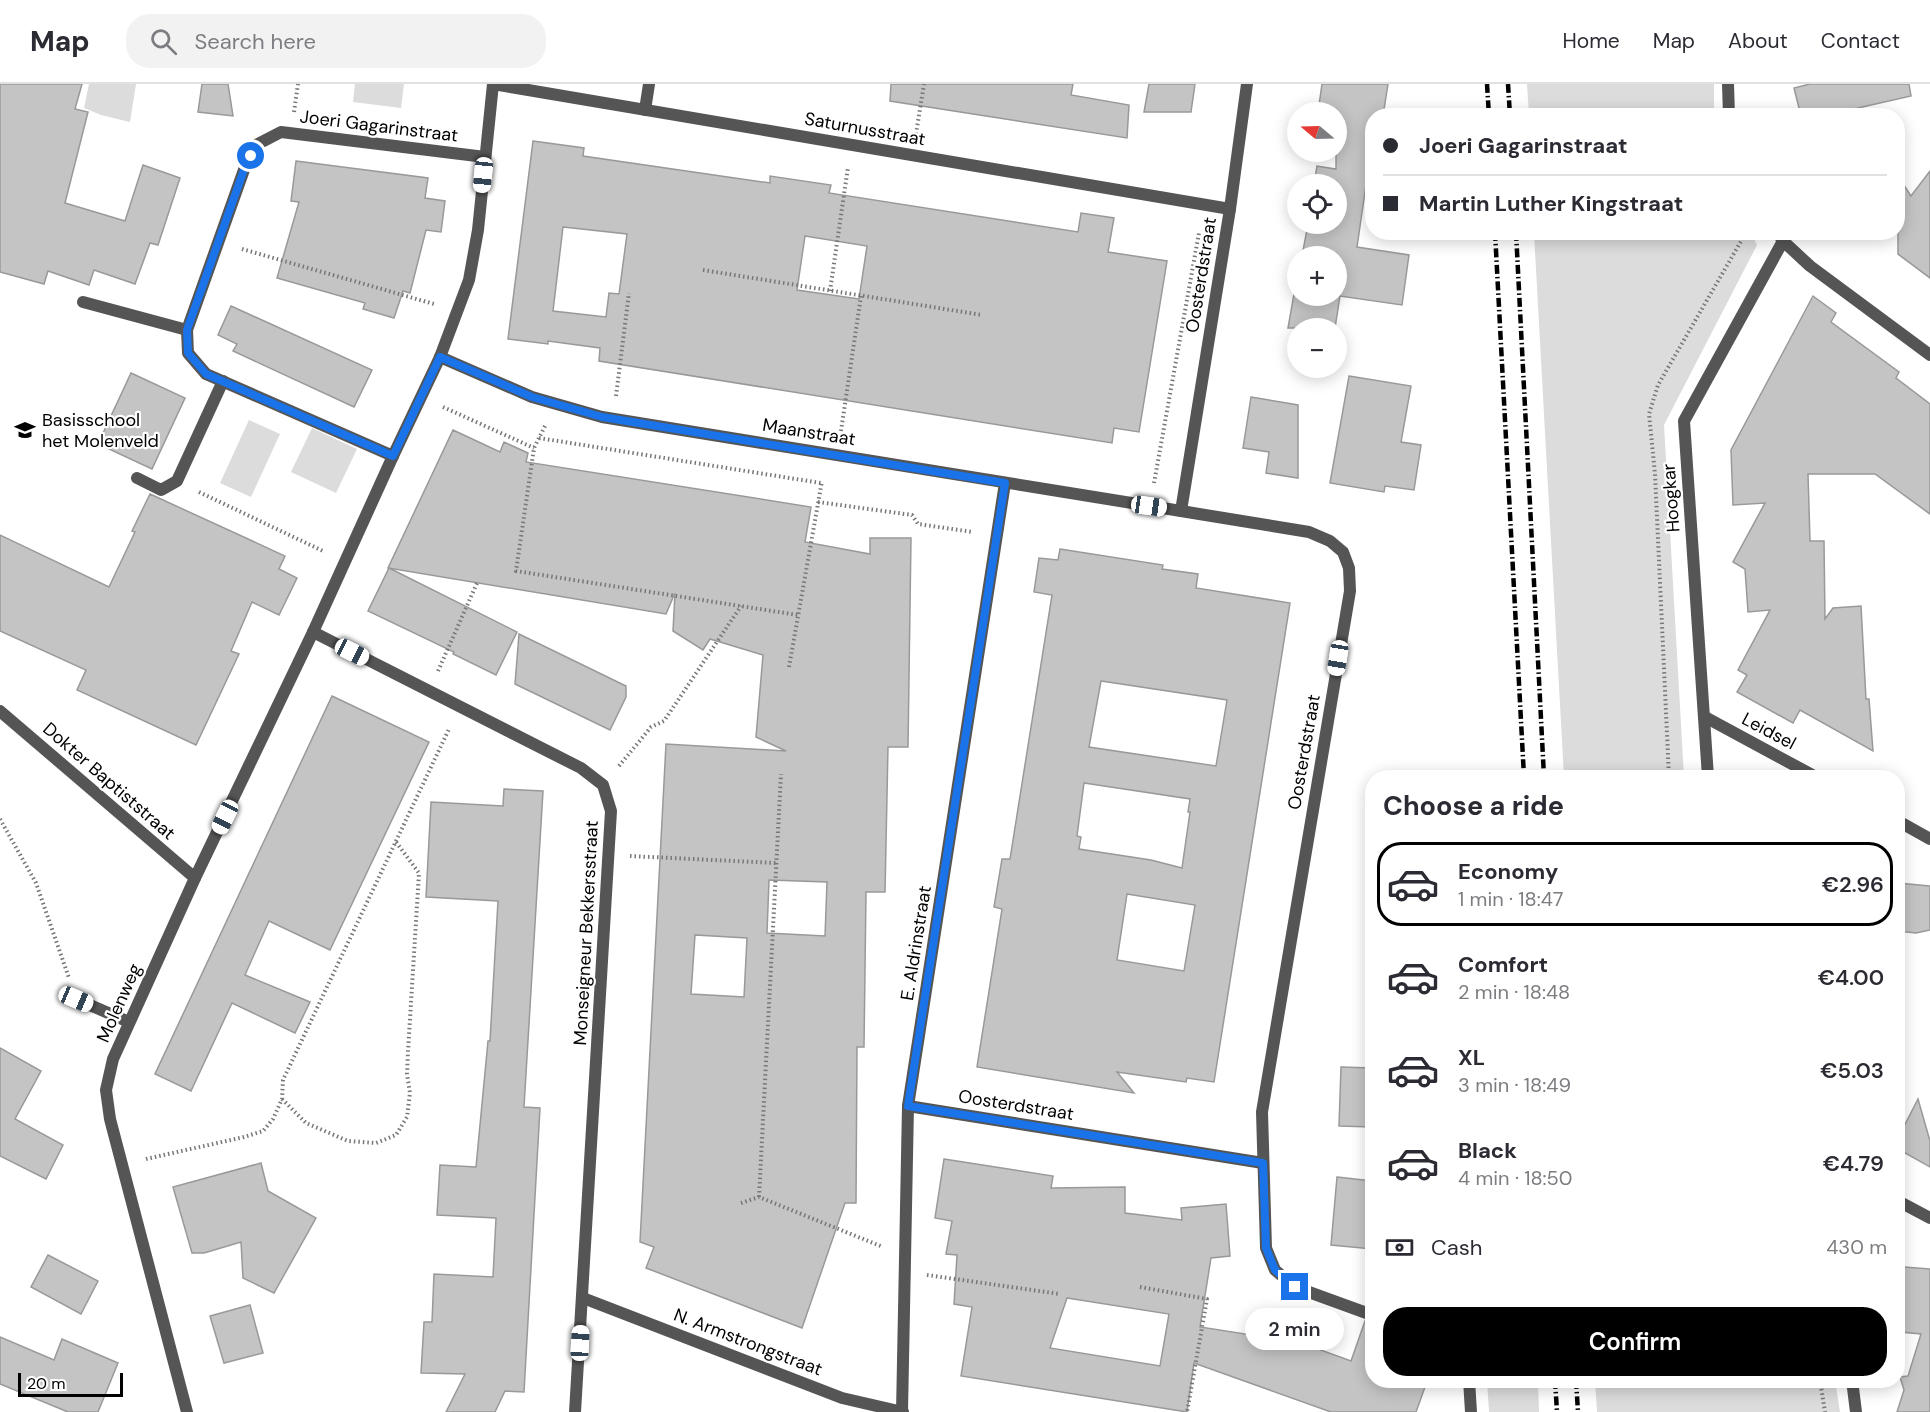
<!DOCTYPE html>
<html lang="en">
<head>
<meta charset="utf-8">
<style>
	body { margin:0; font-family:"DM Sans",sans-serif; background:#f2f2f3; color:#2b2b33; height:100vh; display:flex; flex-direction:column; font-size:22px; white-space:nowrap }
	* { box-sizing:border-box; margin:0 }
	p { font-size:20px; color:#7c7c81 }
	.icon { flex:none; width:33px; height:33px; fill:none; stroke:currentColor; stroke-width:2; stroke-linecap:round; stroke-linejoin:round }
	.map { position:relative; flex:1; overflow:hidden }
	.drawer { position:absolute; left:1365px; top:686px; width:540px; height:618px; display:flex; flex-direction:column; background:#fff; border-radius:24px; box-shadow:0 3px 15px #0003 }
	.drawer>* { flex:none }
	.banner { position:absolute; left:1365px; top:24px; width:540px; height:132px; border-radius:24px; box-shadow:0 3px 15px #0003; display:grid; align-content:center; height:132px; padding:0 18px; background:#fff }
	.needle { width:39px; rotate:289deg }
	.controls { position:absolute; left:1287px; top:18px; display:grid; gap:12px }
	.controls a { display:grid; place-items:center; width:60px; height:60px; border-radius:50%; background:#fff; box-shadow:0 3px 15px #0003; font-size:30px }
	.scale { position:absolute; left:18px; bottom:15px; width:105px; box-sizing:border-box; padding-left:6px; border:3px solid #000; border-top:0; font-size:16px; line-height:21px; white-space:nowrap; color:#000; -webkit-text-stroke:4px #fff; paint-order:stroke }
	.end { position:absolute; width:27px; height:27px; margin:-14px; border:8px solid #1a73e8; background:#fff; box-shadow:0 0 0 3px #fff }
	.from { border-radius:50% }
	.bubble { position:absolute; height:42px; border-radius:21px; background:#fff; box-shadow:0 3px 15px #0003; font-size:20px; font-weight:600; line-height:42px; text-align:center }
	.car { position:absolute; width:18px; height:36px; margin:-18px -9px; border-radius:8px; box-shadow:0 0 4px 2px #0007; background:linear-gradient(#fff 24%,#345 0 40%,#fff 0 76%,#345 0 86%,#fff 0) }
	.banner b { display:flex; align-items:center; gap:21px; height:57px; font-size:22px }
	.banner b+b { border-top:2px solid #e1e1e2 }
	.banner i { width:15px; height:15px; background:#2b2b33 }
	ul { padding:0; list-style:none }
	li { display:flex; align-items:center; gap:18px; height:84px; margin:0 12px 9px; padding:0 6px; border:3px solid transparent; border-radius:24px }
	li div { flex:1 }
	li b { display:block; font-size:22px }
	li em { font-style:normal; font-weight:600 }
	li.active { border-color:#000 }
	li>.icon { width:54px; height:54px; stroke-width:1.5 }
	h2 { padding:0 18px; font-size:27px; line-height:72px }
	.pay { display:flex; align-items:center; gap:15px; height:66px; padding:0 18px; font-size:22px }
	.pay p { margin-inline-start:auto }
	.cta { display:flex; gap:12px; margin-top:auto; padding:12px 18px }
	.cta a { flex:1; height:69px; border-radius:24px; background:#000; color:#fff; font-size:24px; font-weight:600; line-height:69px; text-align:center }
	header { display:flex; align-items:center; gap:36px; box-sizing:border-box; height:84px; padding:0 30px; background:#fff; border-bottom:2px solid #e1e1e2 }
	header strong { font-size:28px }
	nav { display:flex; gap:33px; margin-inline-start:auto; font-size:21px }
	.search { width:420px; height:54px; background:#f2f2f3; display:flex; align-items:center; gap:15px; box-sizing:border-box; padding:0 21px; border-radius:24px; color:#7c7c81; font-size:22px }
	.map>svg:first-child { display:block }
</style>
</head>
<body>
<header>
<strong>Map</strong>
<div class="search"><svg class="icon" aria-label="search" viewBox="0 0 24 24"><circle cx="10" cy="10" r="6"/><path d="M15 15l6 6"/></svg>Search here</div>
<nav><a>Home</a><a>Map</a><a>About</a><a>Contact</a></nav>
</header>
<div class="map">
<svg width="1930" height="1328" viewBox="0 0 1930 1328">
	<rect width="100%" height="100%" fill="#fff"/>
	<g fill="#dcdcdc">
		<path d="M89,0h47l-6,38 -29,-7 -17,-7z"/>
		<path d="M355,0h49l-3,24 -48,-6z"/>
		<path d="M1527,0h187v31h-185z"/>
		<path d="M1534,149h217l6,12 -93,180 20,352h-120z"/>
		<path d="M249,336l31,14 -29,63 -31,-14z"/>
		<path d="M312,344l45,21 -21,44 -45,-21z"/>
		<path d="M1487,1296h51l1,32h-50z"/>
		<path d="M1595,1296h240l5,32h-243z"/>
	</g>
	<g fill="#c4c4c4" stroke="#999" stroke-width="1.5" fill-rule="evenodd">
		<path d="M0,0h82l-7,25 13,3 -23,91 60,18 18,-56 37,13 -22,67 -8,-2 -15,41 -41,-14 -5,15 -41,-14 -4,13 -44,-12z"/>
		<path d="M202,0h26l5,32 -35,-4z"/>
		<path d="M891,0h182l-2,11 58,10 -2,33 -237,-37z"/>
		<path d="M1149,0h46l-4,28h-47z"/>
		<path d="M1322,0h66l-5,32h-11v28l-15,103 52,8 -7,50 -62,-9 -5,32h-47l9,-51 1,19h38v-40h-34l6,-32h28v-40h-22l3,-18 19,3v-57h-18z"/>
		<path d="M1810,0h99l2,12 -88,20h-22l-7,-28z"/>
		<path d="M533,57l51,7 -1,8 187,27v-7l61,9 -2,8 249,39 3,-19 33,5 -6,34 59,9 -28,171 -25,-4 -2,15 -513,-82 1,-13 -52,-7v3l-40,-5zM563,143l64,7 -8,60 -10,-1 -3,24 -53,-6zM805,152l62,10 -8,53 -62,-9z"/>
		<path d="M296,77l132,17 -3,20 20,3 -4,31 -15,-2 -16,63 -7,-2 -9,27 -31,-9 2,-6 -88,-25 22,-76 -8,-1z"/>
		<path d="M1930,87v107l-32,-24v-78l13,20z"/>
		<path d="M1813,212l23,17 -5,9 68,50 -3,6 34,26v110l-55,-40h-67l2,67h14l1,78 8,-11 28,-2 5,93h3l4,52 -73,-41 -7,13 -56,-31 10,-17 -9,-5 32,-60 -22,2 -3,-43 -12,-7 32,-59 -32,2 -2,-55z"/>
		<path d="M231,222l141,64 -18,37 -121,-56 4,-7 -19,-9z"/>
		<path d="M131,289l54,25 -33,71 -54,-25z"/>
		<path d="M1349,292l62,10 -10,56 20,3 -7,45 -29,-4 -1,6 -54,-9z"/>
		<path d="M1251,313l47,8v73l-32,-5 3,-21 -26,-4z"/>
		<path d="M453,346l47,22 4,-10 24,11 -2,9 285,45 -6,35 65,12v-16h41l-3,209h-20l-3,145h-19l-2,155h-7l-1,156h-11l-43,125 -156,-60 8,-21 -14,-5 26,-498 120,7 -30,-14 7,-82 -53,-16 -7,11 -30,-19 2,-38 -9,21 -278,-46zM769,796l58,2 -2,54 -58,-3zM695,851l52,3 -3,59 -53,-3z"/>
		<path d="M150,410l135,62 -6,13 18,9 -18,37 -27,-13 -21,49 8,3 -43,91 -119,-55 9,-20 -86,-39v-96l109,52 26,-55 -3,-1z"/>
		<path d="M1060,465l103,16 -1,4 36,5 -2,14 94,15 -76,479 -27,-4 -1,4 -69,-10 17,21 -157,-26 25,-158 -8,-2 8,-48h8l42,-264 -18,-3 5,-34 19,2zM1101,597l126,19 -11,66 -127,-19zM1084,699l106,16 -2,13h2l-8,56 -31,-8 -72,-11 2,-12 -4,-1zM1127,810l68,11 -11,66 -67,-11z"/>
		<path d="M389,484l128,64 -21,43 -43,-21 1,-2 -86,-41z"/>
		<path d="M519,550l107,52v11l-16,33 -95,-46z"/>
		<path d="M332,612l97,46 -99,208 -61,-29 -24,54 65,27 -15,31 -63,-30 -41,88 -36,-17z"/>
		<path d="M504,705l39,2 -19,316 16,1 -16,284 -19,-1 -10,21h-49l19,-38 -44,-1 3,-51h8l2,-48 59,3 3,-59 -59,-3 3,-50 36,2 12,-126h2l8,-140 -72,-4 5,-95 72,4z"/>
		<path d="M1898,799l32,3v44l-14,3 -18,-2z"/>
		<path d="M0,964l41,23 -26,48 48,26 -17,34 -46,-23z"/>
		<path d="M1341,983l31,1v59l-33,-1z"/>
		<path d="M1918,1015l12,42v26l-32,-18v-11z"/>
		<path d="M944,1075l109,17 -2,12 74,-1v26l57,7 -1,-12 45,-4 4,52 -19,2 -11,69 64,10 2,-7 85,31 14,-40 7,2v57h32l21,7 -9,25h-85l-137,-49 -7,49 -226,-36 11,-69 -18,-3 3,-49 -11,-1 6,-33 -17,-3zM1067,1214l102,16 -9,52 -110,-18z"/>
		<path d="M261,1079l7,28 48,27 -42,75 -31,-15 -2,-36 -37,11h-12l-19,-66z"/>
		<path d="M1337,1093l35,4v68l-41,-4z"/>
		<path d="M48,1171l50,26 -17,33 -50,-27z"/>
		<path d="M1904,1183l26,2v143h-33l7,-22 -4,-13 8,-1 13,-42 -21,-2 -2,-12v-34l4,-6z"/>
		<path d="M250,1221l13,48 -39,10 -14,-47z"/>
		<path d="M0,1253l54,23 8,-21 56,24 -20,49h-30l-68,-28z"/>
	</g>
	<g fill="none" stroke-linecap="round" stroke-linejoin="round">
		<g stroke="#777" stroke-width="4" stroke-dasharray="1.5 3" stroke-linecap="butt">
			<path d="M294,28l4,-28"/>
			<path d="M916,50l8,-50"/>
			<path d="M242,165l192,55"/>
			<path d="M703,186l279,45"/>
			<path d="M830,207l18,-124"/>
			<path d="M616,312l13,-103"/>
			<path d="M443,323l91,41"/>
			<path d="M545,342l-11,22 -18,123 282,44"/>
			<path d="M841,347l20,-135"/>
			<path d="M539,354l282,45"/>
			<path d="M1154,399l45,-250"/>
			<path d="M199,408l126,60"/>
			<path d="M818,418l94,13 6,9 55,8"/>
			<path d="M789,583l33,-186"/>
			<path d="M438,587l39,-88"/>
			<path d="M619,682l32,-39 13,-6 77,-115"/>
			<path d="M1669,693l-14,-303 -6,-60 9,-29 86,-149 4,-4"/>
			<path d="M0,735l36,64 33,95"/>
			<path d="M630,772l146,7"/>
			<path d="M282,1015l24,24 42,18 28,2 20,-8 11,-18 3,-24 -3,-19 1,-23 11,-178 -23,-31"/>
			<path d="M146,1075l98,-22 19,-6 10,-12 9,-20 1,-19 166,-351"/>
			<path d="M759,1113l22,-423"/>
			<path d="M741,1119l18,-6 124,50"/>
			<path d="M927,1191l133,19"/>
			<path d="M1140,1203l67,12 -20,113"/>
			<path d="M1820,1296l5,32"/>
		</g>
		<g stroke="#555" stroke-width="12">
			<path d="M645,26l4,-26"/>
			<path d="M83,218l104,28"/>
			<path d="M137,394l24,12 16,-9 46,-100"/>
			<path d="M76,915l53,23"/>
		</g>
		<g stroke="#555" stroke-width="12">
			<path d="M493,0l737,125"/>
			<path d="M1247,0l-17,125 -49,302 128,21 21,9 13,11 6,16 1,23 -88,521 4,136 9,22 20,17 77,28"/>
			<path d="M1728,0l1,32"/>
			<path d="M1777,148l6,9 27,25 120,89"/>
			<path d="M440,273l92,40 70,20 579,94"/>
			<path d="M393,372l-187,-82 -18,-21 -1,-23 58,-163 11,-22 25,-13 204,25"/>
			<path d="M313,548l268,136 22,17 8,26 -36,601"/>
			<path d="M0,627l195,167"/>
			<path d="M1705,633l111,60"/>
			<path d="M1708,693l-24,-356 99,-180"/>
			<path d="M1898,737l32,18"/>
			<path d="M908,1022l355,57"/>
			<path d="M1898,1117l32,17"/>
			<path d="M583,1214l259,100 61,14"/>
			<path d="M1469,1296l2,32"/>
			<path d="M1852,1296l4,32"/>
			<path d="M187,1328l-77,-293 -4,-29 7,-31 82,-181 118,-246 80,-176 47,-99 29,-77 9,-50 15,-146"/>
			<path d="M902,1328l6,-306 97,-623"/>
		</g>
		<g stroke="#000" stroke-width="4.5" stroke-dasharray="9 3 1.5 3" stroke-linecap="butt">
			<path d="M1487,0l2,32"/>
			<path d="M1508,0l2,32"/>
			<path d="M1495,148l29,545"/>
			<path d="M1516,148l28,545"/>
			<path d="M1555,1296l2,32"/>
			<path d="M1576,1296l2,32"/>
		</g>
	</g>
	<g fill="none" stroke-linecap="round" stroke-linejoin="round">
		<path stroke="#1a73e8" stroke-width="8" d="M251,72l-6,11 -58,163 1,23 18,21 187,82 47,-99 92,40 70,20 403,66 -97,623 355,57 3,85 9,22 20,17"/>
	</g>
	<defs>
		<g id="school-bare" transform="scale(1.62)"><path d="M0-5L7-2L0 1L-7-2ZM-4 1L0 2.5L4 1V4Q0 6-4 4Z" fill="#000" stroke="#fff" stroke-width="2.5" paint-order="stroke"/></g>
	</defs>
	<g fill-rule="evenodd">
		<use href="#school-bare" x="25" y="346"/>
	</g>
	<g text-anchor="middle" stroke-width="4.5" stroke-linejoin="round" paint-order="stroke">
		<g font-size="18" fill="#000" stroke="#fff">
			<text transform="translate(379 42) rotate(7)" y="6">Joeri Gagarinstraat</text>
			<text transform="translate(865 45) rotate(10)" y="6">Saturnusstraat</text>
			<text transform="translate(1201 191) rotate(-81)" y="6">Oosterdstraat</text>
			<text transform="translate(809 348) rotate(9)" y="6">Maanstraat</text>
			<text transform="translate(1671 414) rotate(-94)" y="6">Hoogkar</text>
			<text transform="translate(1769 647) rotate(28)" y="6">Leidsel</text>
			<text transform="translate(1304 668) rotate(-80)" y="6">Oosterdstraat</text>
			<text transform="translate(109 697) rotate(41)" y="6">Dokter Baptiststraat</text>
			<text transform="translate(586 849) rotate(-87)" y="6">Monseigneur Bekkersstraat</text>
			<text transform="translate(916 859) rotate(-81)" y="6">E. Aldrinstraat</text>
			<text transform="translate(119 919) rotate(-66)" y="6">Molenweg</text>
			<text transform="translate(1016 1021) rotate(9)" y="6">Oosterdstraat</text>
			<text transform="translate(748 1258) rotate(21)" y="6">N. Armstrongstraat</text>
		</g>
		<g font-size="18" fill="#000" stroke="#fff" text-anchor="start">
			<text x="42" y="342">Basisschool<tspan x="42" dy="21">het Molenveld</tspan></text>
		</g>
	</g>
</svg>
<div class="controls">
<a><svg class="needle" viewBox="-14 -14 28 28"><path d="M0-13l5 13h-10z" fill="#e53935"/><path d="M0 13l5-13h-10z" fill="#7c7c81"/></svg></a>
<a><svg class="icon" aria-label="locate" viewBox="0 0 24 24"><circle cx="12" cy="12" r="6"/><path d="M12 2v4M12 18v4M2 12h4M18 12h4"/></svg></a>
<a>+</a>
<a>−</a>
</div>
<div class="scale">20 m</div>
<i class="end from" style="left:251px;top:72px"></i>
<i class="end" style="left:1295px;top:1203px"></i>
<div class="bubble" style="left:1245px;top:1224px;width:99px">2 min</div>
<i class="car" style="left:483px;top:91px;rotate:186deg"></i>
<i class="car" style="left:1149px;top:422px;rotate:98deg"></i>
<i class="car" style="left:352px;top:568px;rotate:117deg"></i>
<i class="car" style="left:1338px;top:574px;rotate:189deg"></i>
<i class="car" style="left:225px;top:733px;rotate:206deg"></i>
<i class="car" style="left:76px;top:915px;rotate:113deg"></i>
<i class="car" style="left:580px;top:1259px;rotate:3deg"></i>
<div class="banner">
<b><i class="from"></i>Joeri Gagarinstraat</b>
<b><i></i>Martin Luther Kingstraat</b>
</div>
<section class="drawer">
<h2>Choose a ride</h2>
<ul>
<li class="active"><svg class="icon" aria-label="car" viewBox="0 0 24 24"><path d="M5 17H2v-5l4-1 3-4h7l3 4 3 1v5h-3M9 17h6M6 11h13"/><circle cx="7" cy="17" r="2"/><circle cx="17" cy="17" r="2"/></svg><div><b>Economy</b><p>1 min · 18:47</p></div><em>€2.96</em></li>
<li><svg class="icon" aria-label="car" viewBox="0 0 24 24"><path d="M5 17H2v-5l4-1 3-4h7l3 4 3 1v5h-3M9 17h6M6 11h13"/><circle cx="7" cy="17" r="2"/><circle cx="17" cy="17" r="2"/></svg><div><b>Comfort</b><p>2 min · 18:48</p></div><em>€4.00</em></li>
<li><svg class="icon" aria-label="car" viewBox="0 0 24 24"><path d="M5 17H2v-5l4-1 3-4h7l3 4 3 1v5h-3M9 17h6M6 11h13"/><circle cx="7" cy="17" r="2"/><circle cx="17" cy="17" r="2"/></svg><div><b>XL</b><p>3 min · 18:49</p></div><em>€5.03</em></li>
<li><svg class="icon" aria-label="car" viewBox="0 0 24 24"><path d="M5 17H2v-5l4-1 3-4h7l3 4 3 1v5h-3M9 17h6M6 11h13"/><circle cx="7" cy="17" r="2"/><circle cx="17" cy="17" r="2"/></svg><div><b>Black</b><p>4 min · 18:50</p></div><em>€4.79</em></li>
</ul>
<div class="pay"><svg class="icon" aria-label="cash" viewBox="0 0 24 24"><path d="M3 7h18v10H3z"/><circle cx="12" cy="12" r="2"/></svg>Cash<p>430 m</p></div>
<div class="cta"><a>Confirm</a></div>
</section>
</div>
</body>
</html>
